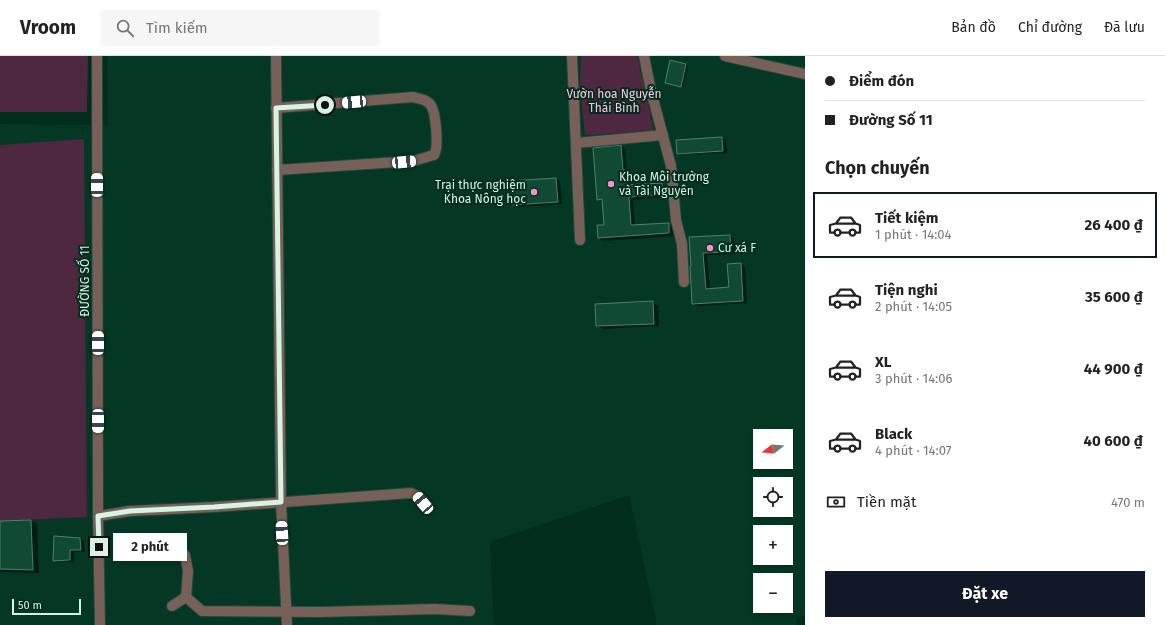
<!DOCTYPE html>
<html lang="vi">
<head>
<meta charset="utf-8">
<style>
	body { margin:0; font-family:"Fira Sans",sans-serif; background:#f6f6f6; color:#222; height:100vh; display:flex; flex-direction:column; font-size:15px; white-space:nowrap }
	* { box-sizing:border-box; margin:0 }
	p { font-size:13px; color:#767676 }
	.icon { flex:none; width:22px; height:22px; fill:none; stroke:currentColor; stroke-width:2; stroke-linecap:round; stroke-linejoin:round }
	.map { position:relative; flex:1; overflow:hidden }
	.side { display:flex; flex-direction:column; background:#fff; width:360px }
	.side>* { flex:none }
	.hud { display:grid; align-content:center; height:88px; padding:0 20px; background:#fff }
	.needle { width:26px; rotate:253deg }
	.tools { position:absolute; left:753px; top:373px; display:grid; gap:8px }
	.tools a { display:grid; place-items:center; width:40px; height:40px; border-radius:0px; background:#fff; box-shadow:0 2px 6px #0003; font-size:20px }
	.scale { position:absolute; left:12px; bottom:10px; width:69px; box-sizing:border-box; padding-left:4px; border:2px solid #d7f3e4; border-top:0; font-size:11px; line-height:14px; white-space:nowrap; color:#d7f3e4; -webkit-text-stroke:3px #012d1c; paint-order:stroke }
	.end { position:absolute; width:18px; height:18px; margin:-9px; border:5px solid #d7f3e4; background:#111; box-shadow:0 0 0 2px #111 }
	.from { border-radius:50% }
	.bubble { position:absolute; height:28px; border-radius:0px; background:#fff; box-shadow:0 2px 6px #0003; font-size:13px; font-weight:700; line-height:28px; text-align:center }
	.car { position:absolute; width:12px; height:24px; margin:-12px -6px; border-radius:5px; box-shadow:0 0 3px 1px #0007; background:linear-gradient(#fff 24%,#345 0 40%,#fff 0 76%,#345 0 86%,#fff 0) }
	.hud b { display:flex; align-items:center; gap:14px; height:38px; font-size:15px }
	.hud b+b { border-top:1px solid #e0e0e0 }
	.hud i { width:10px; height:10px; background:#222 }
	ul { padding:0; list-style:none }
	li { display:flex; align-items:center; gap:12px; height:66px; margin:0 8px 6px; padding:0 12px; border:2px solid transparent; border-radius:0px }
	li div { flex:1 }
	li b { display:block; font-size:15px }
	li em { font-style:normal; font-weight:700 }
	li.selected { border-color:#111827 }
	li>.icon { width:36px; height:36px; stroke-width:1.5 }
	h2 { padding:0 20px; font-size:18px; line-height:48px }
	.pay { display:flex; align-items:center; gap:10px; height:44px; padding:0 20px; font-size:15px }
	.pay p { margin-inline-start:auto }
	.action { display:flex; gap:8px; margin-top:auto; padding:8px 20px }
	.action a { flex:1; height:46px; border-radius:0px; background:#111827; color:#fff; font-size:16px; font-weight:700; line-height:46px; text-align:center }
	header { display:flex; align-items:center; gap:24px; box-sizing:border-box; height:56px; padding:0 20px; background:#fff; border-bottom:1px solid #e0e0e0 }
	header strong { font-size:19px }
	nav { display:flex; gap:22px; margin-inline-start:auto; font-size:14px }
	.search { width:280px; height:36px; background:#f6f6f6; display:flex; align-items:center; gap:10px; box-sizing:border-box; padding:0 14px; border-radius:0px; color:#767676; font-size:15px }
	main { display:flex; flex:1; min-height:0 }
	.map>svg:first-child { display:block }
</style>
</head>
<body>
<header>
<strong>Vroom</strong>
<div class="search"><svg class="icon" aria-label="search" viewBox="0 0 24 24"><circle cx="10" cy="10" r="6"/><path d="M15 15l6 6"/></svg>Tìm kiếm</div>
<nav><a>Bản đồ</a><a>Chỉ đường</a><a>Đã lưu</a></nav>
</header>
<main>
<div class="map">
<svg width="805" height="569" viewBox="0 0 805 569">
	<rect width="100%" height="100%" fill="#012d1c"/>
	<path fill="#043824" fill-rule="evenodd" d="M107,0h698v559l-9,3 1,7h-140l-28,-130 -139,47 4,83h-494v-501l108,1zM760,380h26v26h-26zM760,428h26v26h-26zM760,476h26v26h-26zM760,524h26v26h-26z"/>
	<g fill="#4e2740">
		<path d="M0,0h88l-1,56h-87z"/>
		<path d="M581,0h56l17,75 -69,4 -5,-49z"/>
		<path d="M84,83l3,378 -87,4v-376z"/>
	</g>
	<g fill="#0007">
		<path d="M686,9l2,1 -5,21 -14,-3z"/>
		<path d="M722,82l4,2 1,13 -45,2 -4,-2z"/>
		<path d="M621,90l4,3 2,23 2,1 1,13 32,-2 5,2 1,11 -35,3 2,26 33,-2 5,3 1,9 -70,5 -5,-3 6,-12 -2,-24 -5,-3z"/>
		<path d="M556,123l4,2 2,23 -45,3 -4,-2z"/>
		<path d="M730,180l4,3 1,15 -28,1 3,34 20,-1 10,-24 5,3 2,36 -49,3 -5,-3 -3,-65z"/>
		<path d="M652,246l6,4 1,20 -56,3 -6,-3z"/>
		<path d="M31,465l6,3 2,49 -39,-1v-50z"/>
		<path d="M80,483l4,2 1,11h-11v10h-15l-5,-2z"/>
	</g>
	<g fill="#114a33" stroke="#4d8268">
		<path d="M670,4l16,4 -5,23 -16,-4z"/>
		<path d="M722,81l1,14 -46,3 -1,-14z"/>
		<path d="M621,89l2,25h2l1,15 36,-2 1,12 -34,2 2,28 38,-2v10l-71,5 -1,-13h7l-2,-26 -5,1 -4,-52z"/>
		<path d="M556,122l2,24 -46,3 -2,-24z"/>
		<path d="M730,179l1,17 -28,1 3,36 23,-2 -2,-23 14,-1 2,38 -51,3 -2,-38h1l-2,-29z"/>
		<path d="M653,245l1,23 -58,2 -1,-22z"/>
		<path d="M31,464l2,50 -33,-1v-48z"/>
		<path d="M54,480l26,2 1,12h-11v10l-17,1z"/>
	</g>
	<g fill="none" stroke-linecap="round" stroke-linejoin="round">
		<g stroke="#1f4938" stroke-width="12">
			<g id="minor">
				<path d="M97,0l1,460 2,109"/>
				<path d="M276,0l5,446 6,123"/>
				<path d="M572,0l8,184"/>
				<path d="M644,0l7,35 20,75 5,54 6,24 2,38"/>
				<path d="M725,0l80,18"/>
				<path d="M276,52l137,-11c6,2 13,2 17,7 6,7 9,43 4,51l-21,6 -136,9"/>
				<path d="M576,87l87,-8"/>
				<path d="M98,460l32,-5 84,-4 197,-14 7,3 5,7"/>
				<path d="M185,499l3,16 -2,26"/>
				<path d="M172,550l14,-9 16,14 118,1 115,-3 35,2"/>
			</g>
		</g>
		<use href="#minor" stroke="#766057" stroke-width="10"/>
	</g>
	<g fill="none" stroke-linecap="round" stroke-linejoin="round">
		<path stroke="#d7f3e4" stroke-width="5" d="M99,491l-1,-31 32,-5 84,-4 67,-5 -5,-394 49,-3"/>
	</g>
	<g fill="#f590d1" stroke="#012d1c" stroke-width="1.5">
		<circle cx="611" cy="128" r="4"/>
		<circle cx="534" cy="136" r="4"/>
		<circle cx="710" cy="192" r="4"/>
	</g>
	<g text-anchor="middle" stroke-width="4" stroke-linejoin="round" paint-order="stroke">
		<g font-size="12" fill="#fcc4e6" stroke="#012d1c">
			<text x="614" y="42">Vườn hoa Nguyễn<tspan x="614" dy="14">Thái Bình</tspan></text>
		</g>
		<g font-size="12" fill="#d7f3e4" stroke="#012d1c" text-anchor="start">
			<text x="619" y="125">Khoa Môi trường<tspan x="619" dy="14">và Tài Nguyên</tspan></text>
			<text x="526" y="133" text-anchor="end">Trại thực nghiệm<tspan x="526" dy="14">Khoa Nông học</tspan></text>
			<text x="718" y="196">Cư xá F</text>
		</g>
		<g font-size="12" fill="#d7f3e4" stroke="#012d1c">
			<text transform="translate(85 225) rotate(-90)" y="4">ĐƯỜNG SỐ 11</text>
		</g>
	</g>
</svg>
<div class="tools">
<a><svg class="needle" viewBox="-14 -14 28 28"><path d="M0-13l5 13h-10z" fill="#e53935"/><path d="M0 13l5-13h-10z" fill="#767676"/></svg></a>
<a><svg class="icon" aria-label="locate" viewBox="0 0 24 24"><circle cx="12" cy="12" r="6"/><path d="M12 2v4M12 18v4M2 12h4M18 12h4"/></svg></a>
<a>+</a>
<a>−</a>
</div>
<div class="scale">50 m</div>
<i class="end from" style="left:325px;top:49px"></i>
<i class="end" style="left:99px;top:491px"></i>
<div class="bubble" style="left:113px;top:477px;width:74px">2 phút</div>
<i class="car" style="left:354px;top:46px;rotate:265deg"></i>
<i class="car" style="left:404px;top:106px;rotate:85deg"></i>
<i class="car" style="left:97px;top:129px;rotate:0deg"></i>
<i class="car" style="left:98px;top:287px;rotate:0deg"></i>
<i class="car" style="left:98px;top:365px;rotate:180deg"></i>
<i class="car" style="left:423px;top:447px;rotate:320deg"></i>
<i class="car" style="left:282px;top:477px;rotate:357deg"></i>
</div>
<section class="side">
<div class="hud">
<b><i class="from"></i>Điểm đón</b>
<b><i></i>Đường Số 11</b>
</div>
<h2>Chọn chuyến</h2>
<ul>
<li class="selected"><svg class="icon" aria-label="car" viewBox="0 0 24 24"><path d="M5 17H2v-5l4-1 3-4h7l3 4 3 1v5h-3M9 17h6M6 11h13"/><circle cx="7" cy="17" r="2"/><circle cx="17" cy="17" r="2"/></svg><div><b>Tiết kiệm</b><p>1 phút · 14:04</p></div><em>26 400 ₫</em></li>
<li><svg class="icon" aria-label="car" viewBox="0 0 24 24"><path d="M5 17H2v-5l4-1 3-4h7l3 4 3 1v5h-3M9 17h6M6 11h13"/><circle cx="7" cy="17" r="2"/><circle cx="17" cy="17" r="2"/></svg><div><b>Tiện nghi</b><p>2 phút · 14:05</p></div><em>35 600 ₫</em></li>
<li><svg class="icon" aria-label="car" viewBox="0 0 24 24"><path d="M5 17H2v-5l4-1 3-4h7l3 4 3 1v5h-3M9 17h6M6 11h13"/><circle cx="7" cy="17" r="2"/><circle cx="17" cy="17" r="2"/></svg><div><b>XL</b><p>3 phút · 14:06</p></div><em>44 900 ₫</em></li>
<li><svg class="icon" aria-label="car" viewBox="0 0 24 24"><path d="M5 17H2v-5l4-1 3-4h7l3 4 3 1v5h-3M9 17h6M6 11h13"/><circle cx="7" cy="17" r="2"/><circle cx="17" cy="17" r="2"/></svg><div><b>Black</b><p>4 phút · 14:07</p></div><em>40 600 ₫</em></li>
</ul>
<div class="pay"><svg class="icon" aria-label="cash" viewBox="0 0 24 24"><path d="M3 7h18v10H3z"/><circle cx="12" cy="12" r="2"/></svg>Tiền mặt<p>470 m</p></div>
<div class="action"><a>Đặt xe</a></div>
</section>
</main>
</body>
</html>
